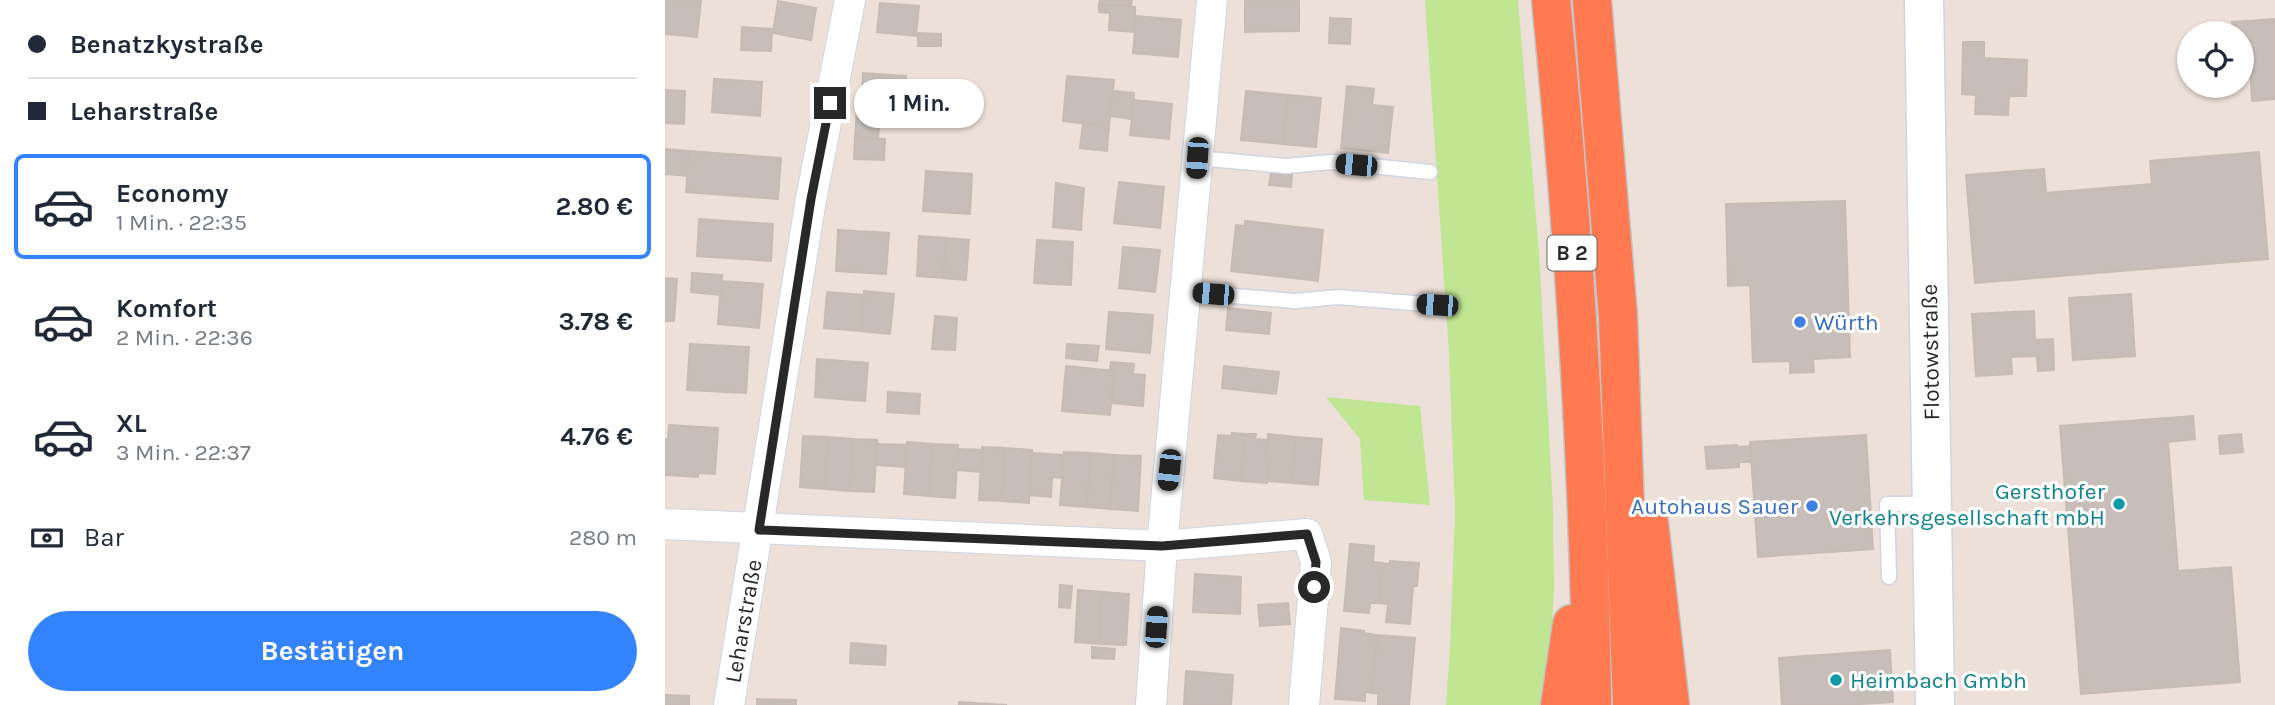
<!DOCTYPE html>
<html lang="de">
<head>
<meta charset="utf-8">
<style>
	body { margin:0; font-family:Karla,sans-serif; background:#f6f6f7; color:#1f2937; height:100vh; display:flex; flex-direction:column; font-size:26px; white-space:nowrap }
	* { box-sizing:border-box; margin:0 }
	p { font-size:23px; color:#747a83 }
	.icon { flex:none; width:38px; height:38px; fill:none; stroke:currentColor; stroke-width:2; stroke-linecap:round; stroke-linejoin:round }
	.map { position:relative; flex:1; overflow:hidden }
	.side { display:flex; flex-direction:column; background:#fff; width:665px }
	.side>* { flex:none }
	.hud { display:grid; align-content:center; height:154px; padding:0 28px; background:#fff }
	.tools { position:absolute; left:1512px; top:21px; display:grid; gap:14px }
	.tools a { display:grid; place-items:center; width:77px; height:77px; border-radius:50%; background:#fff; box-shadow:0 2px 5px #0004; font-size:35px }
	.end { position:absolute; width:32px; height:32px; margin:-16px; border:9px solid #282828; background:#fff; box-shadow:0 0 0 4px #fff }
	.from { border-radius:50% }
	.bubble { position:absolute; height:49px; border-radius:24px; background:#fff; box-shadow:0 2px 5px #0004; font-size:23px; font-weight:700; line-height:49px; text-align:center }
	.car { position:absolute; width:21px; height:42px; margin:-21px -10px; border-radius:9px; box-shadow:0 0 5px 2px #0007; background:linear-gradient(#222 24%,#8ab4d8 0 40%,#222 0 76%,#8ab4d8 0 86%,#222 0) }
	.hud b { display:flex; align-items:center; gap:24px; height:66px; font-size:26px }
	.hud b+b { border-top:2px solid #e0e1e3 }
	.hud i { width:18px; height:18px; background:#1f2937 }
	ul { padding:0; list-style:none }
	li { display:flex; align-items:center; gap:21px; height:105px; margin:0 14px 10px; padding:0 14px; border:4px solid transparent; border-radius:10px }
	li div { flex:1 }
	li b { display:block; font-size:26px }
	li em { font-style:normal; font-weight:700 }
	li.selected { border-color:#3383ff }
	li>.icon { width:63px; height:63px; stroke-width:1.5 }
	.pay { display:flex; align-items:center; gap:18px; height:77px; padding:0 28px; font-size:26px }
	.pay p { margin-inline-start:auto }
	.action { display:flex; gap:14px; margin-top:auto; padding:14px 28px }
	.action a { flex:1; height:80px; border-radius:42px; background:#3383ff; color:#fff; font-size:28px; font-weight:700; line-height:80px; text-align:center }
	main { display:flex; flex:1; min-height:0 }
	.map>svg:first-child { display:block }
</style>
</head>
<body>
<main>
<section class="side">
<div class="hud">
<b><i class="from"></i>Benatzkystraße</b>
<b><i></i>Leharstraße</b>
</div>
<ul>
<li class="selected"><svg class="icon" aria-label="car" viewBox="0 0 24 24"><path d="M5 17H2v-5l4-1 3-4h7l3 4 3 1v5h-3M9 17h6M6 11h13"/><circle cx="7" cy="17" r="2"/><circle cx="17" cy="17" r="2"/></svg><div><b>Economy</b><p>1 Min. · 22:35</p></div><em>2.80 €</em></li>
<li><svg class="icon" aria-label="car" viewBox="0 0 24 24"><path d="M5 17H2v-5l4-1 3-4h7l3 4 3 1v5h-3M9 17h6M6 11h13"/><circle cx="7" cy="17" r="2"/><circle cx="17" cy="17" r="2"/></svg><div><b>Komfort</b><p>2 Min. · 22:36</p></div><em>3.78 €</em></li>
<li><svg class="icon" aria-label="car" viewBox="0 0 24 24"><path d="M5 17H2v-5l4-1 3-4h7l3 4 3 1v5h-3M9 17h6M6 11h13"/><circle cx="7" cy="17" r="2"/><circle cx="17" cy="17" r="2"/></svg><div><b>XL</b><p>3 Min. · 22:37</p></div><em>4.76 €</em></li>
</ul>
<div class="pay"><svg class="icon" aria-label="cash" viewBox="0 0 24 24"><path d="M3 7h18v10H3z"/><circle cx="12" cy="12" r="2"/></svg>Bar<p>280 m</p></div>
<div class="action"><a>Bestätigen</a></div>
</section>
<div class="map">
<svg width="1610" height="705" viewBox="0 0 1610 705">
	<rect width="100%" height="100%" fill="#ece0d9"/>
	<g fill="#c0e593">
		<path d="M760,0h93l21,253 14,255 1,81 -3,52 -8,64h-97l4,-57 5,-136 -6,-159z"/>
		<path d="M661,397l94,9 10,99 -66,-5 -4,-61z"/>
	</g>
	<g fill="#c7bdb9" stroke="#c7bcb3" stroke-width="2">
		<path d="M0,0h36l-4,37 -32,-3z"/>
		<path d="M435,0h32l-1,6 -32,-2z"/>
		<path d="M580,0h54v31l-54,1z"/>
		<path d="M113,1l38,7 -5,32 -38,-7z"/>
		<path d="M215,3l39,3 -3,30 -39,-4z"/>
		<path d="M434,4l36,3v25l-26,-2 1,-17 -11,-1z"/>
		<path d="M471,16l45,4 -3,37 -45,-4z"/>
		<path d="M665,18l21,1 -1,25 -21,-1z"/>
		<path d="M1610,19v80l-23,2 -2,-36 -8,1v-33h-9l-1,-11z"/>
		<path d="M77,27l30,2 -1,22 -30,-1z"/>
		<path d="M253,33l23,1v12h-23z"/>
		<path d="M1298,42h21v16l43,2 -1,36h-17l-1,19 -33,-1 1,-19 -14,-1z"/>
		<path d="M198,73l43,3 -3,41 -42,-3z"/>
		<path d="M402,76l47,4 -5,46 -46,-5z"/>
		<path d="M49,79l48,3 -2,34 -48,-4z"/>
		<path d="M682,86l27,3 -2,16 21,2 -5,46 -47,-5z"/>
		<path d="M0,90l20,1 -1,33 -19,-1z"/>
		<path d="M448,91l21,2 -2,26 -22,-3z"/>
		<path d="M581,91l42,4 -5,49 -42,-4z"/>
		<path d="M623,95l33,3 -5,49 -33,-3z"/>
		<path d="M469,100l38,4 -3,35 -39,-4z"/>
		<path d="M192,109h4v5l19,1 -2,23 -23,-1z"/>
		<path d="M418,123l26,3 -2,25 -27,-3z"/>
		<path d="M190,137l30,2 -1,21 -30,-1z"/>
		<path d="M0,149l24,2 -1,25 -23,-2z"/>
		<path d="M24,151l92,7 -3,41 -92,-7z"/>
		<path d="M1594,152l9,107 -293,24 -9,-108 78,-6 2,24 106,-9 -2,-23z"/>
		<path d="M261,171l46,3 -2,40 -47,-3z"/>
		<path d="M606,173l21,2 -1,12 -22,-2z"/>
		<path d="M454,182l45,5 -4,41 -46,-5z"/>
		<path d="M391,183l28,5 -3,42 -28,-3z"/>
		<path d="M1180,201l5,156 -37,2 1,13 -24,1v-12l-37,1 -3,-77 -22,1 -2,-82z"/>
		<path d="M34,219l74,5 -2,37 -74,-5z"/>
		<path d="M580,221l78,9 -5,51 -87,-10 5,-46 9,1z"/>
		<path d="M173,230l51,3 -3,41 -50,-3z"/>
		<path d="M254,236l27,2 -3,40 -26,-2z"/>
		<path d="M281,238l23,2 -3,40 -23,-2z"/>
		<path d="M372,240l36,2 -2,43 -37,-2z"/>
		<path d="M458,247l37,3 -5,42 -36,-4z"/>
		<path d="M27,273l30,2 -1,20 -30,-3z"/>
		<path d="M0,278l12,1 -3,42h-9z"/>
		<path d="M56,281l42,3 -4,44 -41,-4z"/>
		<path d="M199,291l30,3 -4,40 -29,-3z"/>
		<path d="M162,292l37,3 -3,36 -37,-3z"/>
		<path d="M1466,294l4,62 -62,4 -4,-62z"/>
		<path d="M563,308l43,5 -2,21 -43,-4z"/>
		<path d="M1369,311l1,29 18,-1 1,31 -16,1 -1,-15 -26,1 1,17 -36,2 -4,-62z"/>
		<path d="M444,312l44,3 -3,38 -44,-4z"/>
		<path d="M270,316l22,2 -2,32 -23,-1z"/>
		<path d="M25,344l59,3 -3,46 -59,-3z"/>
		<path d="M402,344l32,2 -2,15 -31,-3z"/>
		<path d="M152,359l51,4 -3,38 -50,-4z"/>
		<path d="M446,362l23,2 -1,10 12,1 -2,31 -31,-3 2,-32 -4,-1z"/>
		<path d="M401,366l48,5 -4,44 -48,-4z"/>
		<path d="M559,366l55,6 -3,22 -54,-6z"/>
		<path d="M223,392l32,2 -1,20 -32,-2z"/>
		<path d="M1528,416l2,23 -27,3 10,129 53,-4 9,115 -159,12 -21,-268z"/>
		<path d="M4,425l49,3 -3,46 -17,-1v4l-33,-2v-36h3z"/>
		<path d="M567,433l13,1 -4,47 -27,-3 4,-43 14,1z"/>
		<path d="M580,434h11l-1,5 12,1 -1,20h4l-3,23 -26,-2z"/>
		<path d="M603,434l28,3 -4,46 -24,-2 2,-21h-4z"/>
		<path d="M1576,434l2,18 -23,2 -1,-18z"/>
		<path d="M1201,435l7,114 -115,8 -8,-115z"/>
		<path d="M138,436l25,1 -3,52 -25,-2z"/>
		<path d="M163,437l25,2 -3,52 -25,-2z"/>
		<path d="M631,437l26,2 -4,46 -26,-2z"/>
		<path d="M188,439l24,1 -3,52 -24,-1z"/>
		<path d="M242,442l25,2 -3,52 -25,-2z"/>
		<path d="M212,444l30,1 -2,22 -30,-2z"/>
		<path d="M267,444l26,1 -3,53 -26,-2z"/>
		<path d="M1072,445v2l14,-1v16h-12v5l-32,2 -2,-22z"/>
		<path d="M317,447l23,1 -3,53 -23,-1z"/>
		<path d="M340,448l27,2 -3,53 -27,-2z"/>
		<path d="M293,449l24,1 -1,22 -24,-2z"/>
		<path d="M399,452l26,1 -3,54 -27,-2z"/>
		<path d="M367,453l31,2 -1,23 -10,-1 -1,20 -22,-2z"/>
		<path d="M425,453l24,2 -4,54 -23,-2z"/>
		<path d="M449,455l27,1 -3,55 -28,-2z"/>
		<path d="M685,544l24,2 -1,16 9,1 -3,40h-9l-1,10 -25,-2z"/>
		<path d="M725,561l29,2 -2,23h-4l-3,38 -24,-2 2,-18 -9,-1 3,-40 8,1z"/>
		<path d="M530,574l46,3 -1,37 -47,-2z"/>
		<path d="M395,585l12,1 -2,22 -11,-1z"/>
		<path d="M413,590l24,2 -3,52 -24,-2z"/>
		<path d="M437,592l27,2 -3,51 -27,-1z"/>
		<path d="M623,603l2,21 -30,2 -2,-21z"/>
		<path d="M676,628l23,3v2l13,2 -5,58 -7,-1v9l-30,-2z"/>
		<path d="M712,635l38,3 -6,67h-31v-11l-6,-1z"/>
		<path d="M186,643l35,3 -1,19 -35,-2z"/>
		<path d="M427,647l23,2 -1,10 -22,-1z"/>
		<path d="M1225,650l3,52 -48,3h-63l-3,-47z"/>
		<path d="M521,671l47,4 -2,30h-47z"/>
		<path d="M0,695l24,1v9h-24z"/>
		<path d="M92,699l39,1v5h-39z"/>
		<path d="M294,702l48,3h-48z"/>
	</g>
	<g fill="none" stroke-linecap="round" stroke-linejoin="round">
		<g stroke="#ced6e2" stroke-width="17">
			<g id="lane">
				<path d="M532,158l89,8 46,-4 98,10"/>
				<path d="M520,292l110,9 43,-4 99,8"/>
				<path d="M1224,577l-2,-73h44"/>
			</g>
		</g>
		<g stroke="#ced6e2" stroke-width="32">
			<g id="street">
				<path d="M0,524l497,22 145,-12 9,28 -12,143"/>
				<path d="M64,705l82,-506 39,-199"/>
				<path d="M486,705l11,-159 50,-546"/>
			</g>
		</g>
		<g stroke="#ced6e2" stroke-width="41">
			<path id="secondary" d="M1259,0l11,705"/>
		</g>
		<g stroke="#c3c3c3" stroke-width="41">
			<g id="highway">
				<path d="M886,0c23,234 38,470 41,705"/>
				<path d="M927,0l26,316 14,389"/>
				<path d="M984,523l21,182"/>
				<path d="M895,705l12,-81"/>
			</g>
		</g>
		<use href="#lane" stroke="#fff" stroke-width="14"/>
		<use href="#street" stroke="#fff" stroke-width="30"/>
		<use href="#secondary" stroke="#fff" stroke-width="38"/>
		<use href="#highway" stroke="#ff7951" stroke-width="38"/>
	</g>
	<g fill="none" stroke-linecap="round" stroke-linejoin="round">
		<path stroke="#282828" stroke-width="9" d="M165,103l-19,96 -52,331 403,16 145,-12 9,28 -2,25"/>
	</g>
	<g fill="#3f7fe0" stroke="#fff" stroke-width="2.5">
		<circle cx="1135" cy="322" r="7"/>
		<circle cx="1147" cy="506" r="7"/>
	</g>
	<g fill="#0f9aa8" stroke="#fff" stroke-width="2.5">
		<circle cx="1454" cy="504" r="7"/>
		<circle cx="1171" cy="680" r="7"/>
	</g>
	<g text-anchor="middle" stroke-width="6" stroke-linejoin="round" paint-order="stroke">
		<rect fill="#fff" stroke="#686868" stroke-width="2" x="882.5" y="235.5" width="49" height="35" rx="5"/>
		<g font-size="21" font-weight="bold" fill="#282828">
			<text x="907" y="260">B 2</text>
		</g>
		<g font-size="23" fill="#366cbe" stroke="#fff" text-anchor="start">
			<text x="1149" y="330">Würth</text>
			<text x="1133" y="514" text-anchor="end">Autohaus Sauer</text>
		</g>
		<g font-size="23" fill="#282828" stroke="#fff">
			<text transform="translate(1265 352) rotate(-91)" y="8">Flotowstraße</text>
			<text transform="translate(78 621) rotate(-80)" y="8">Leharstraße</text>
		</g>
		<g font-size="23" fill="#0d838f" stroke="#fff" text-anchor="end">
			<text x="1440" y="499">Gersthofer<tspan x="1440" dy="26">Verkehrsgesellschaft mbH</tspan></text>
			<text x="1185" y="688" text-anchor="start">Heimbach Gmbh</text>
		</g>
	</g>
</svg>
<div class="tools">
<a><svg class="icon" aria-label="locate" viewBox="0 0 24 24"><circle cx="12" cy="12" r="6"/><path d="M12 2v4M12 18v4M2 12h4M18 12h4"/></svg></a>
</div>
<i class="end from" style="left:649px;top:587px"></i>
<i class="end" style="left:165px;top:103px"></i>
<div class="bubble" style="left:189px;top:79px;width:130px">1 Min.</div>
<i class="car" style="left:532px;top:158px;rotate:184deg"></i>
<i class="car" style="left:691px;top:165px;rotate:275deg"></i>
<i class="car" style="left:548px;top:294px;rotate:275deg"></i>
<i class="car" style="left:772px;top:305px;rotate:274deg"></i>
<i class="car" style="left:504px;top:470px;rotate:186deg"></i>
<i class="car" style="left:491px;top:627px;rotate:4deg"></i>
</div>
</main>
</body>
</html>
